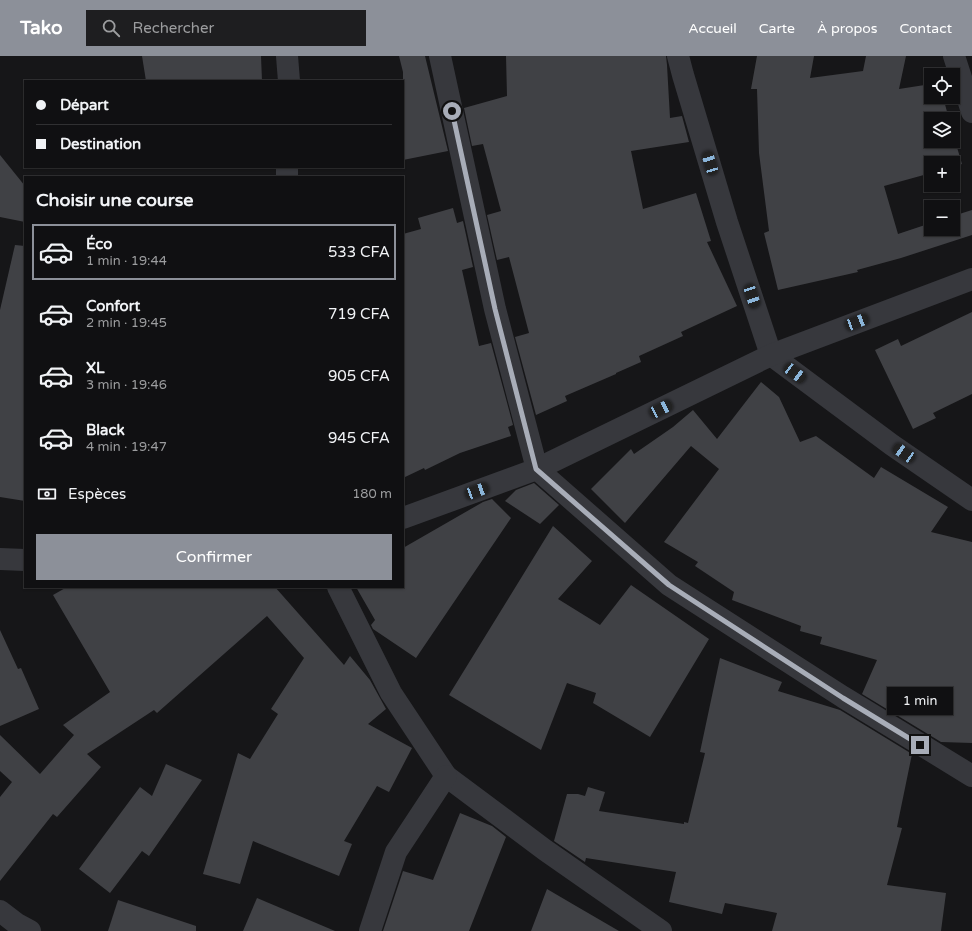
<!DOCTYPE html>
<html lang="fr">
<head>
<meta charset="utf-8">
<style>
	body { margin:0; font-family:"Varela Round",sans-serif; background:#1e1e20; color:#f1f3f6; height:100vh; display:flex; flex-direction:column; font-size:15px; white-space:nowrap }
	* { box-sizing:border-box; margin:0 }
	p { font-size:13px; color:#9c9d9f }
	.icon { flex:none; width:22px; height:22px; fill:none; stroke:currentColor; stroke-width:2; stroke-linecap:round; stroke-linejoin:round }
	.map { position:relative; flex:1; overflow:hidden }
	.sheet { position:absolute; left:24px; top:120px; width:380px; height:412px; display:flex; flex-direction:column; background:#101012; border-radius:0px; box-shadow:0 1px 3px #0004,0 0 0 1px #303032 }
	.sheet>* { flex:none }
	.guide { position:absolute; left:24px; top:24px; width:380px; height:88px; border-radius:0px; box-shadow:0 1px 3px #0004,0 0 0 1px #303032; display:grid; align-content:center; height:88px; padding:0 12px; background:#101012 }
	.buttons { position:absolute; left:924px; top:12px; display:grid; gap:8px }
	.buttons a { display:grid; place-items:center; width:36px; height:36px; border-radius:0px; background:#101012; box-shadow:0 1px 3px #0004,0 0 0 1px #303032; font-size:20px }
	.end { position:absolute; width:18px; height:18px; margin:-9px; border:5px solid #a8adb8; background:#111; box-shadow:0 0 0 2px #111 }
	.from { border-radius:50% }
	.bubble { position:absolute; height:28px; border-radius:0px; background:#101012; box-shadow:0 1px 3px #0004,0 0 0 1px #303032; font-size:13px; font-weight:600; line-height:28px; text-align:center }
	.car { position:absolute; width:12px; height:24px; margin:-12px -6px; border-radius:5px; box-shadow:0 0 3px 1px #0007; background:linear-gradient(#222 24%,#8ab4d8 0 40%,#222 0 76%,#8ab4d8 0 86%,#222 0) }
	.guide b { display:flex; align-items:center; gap:14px; height:38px; font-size:15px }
	.guide b+b { border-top:1px solid #303032 }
	.guide i { width:10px; height:10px; background:#f1f3f6 }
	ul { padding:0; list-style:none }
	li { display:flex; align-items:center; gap:12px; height:56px; margin:0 8px 6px; padding:0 4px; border:2px solid transparent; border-radius:0px }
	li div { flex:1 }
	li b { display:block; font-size:15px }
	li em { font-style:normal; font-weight:600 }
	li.current { border-color:#8c9099 }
	li>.icon { width:36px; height:36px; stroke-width:1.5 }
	h2 { padding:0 12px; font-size:18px; line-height:48px }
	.pay { display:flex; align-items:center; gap:10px; height:44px; padding:0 12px; font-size:15px }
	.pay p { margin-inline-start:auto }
	.button { display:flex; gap:8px; margin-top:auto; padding:8px 12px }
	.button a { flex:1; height:46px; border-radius:0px; background:#8c9099; color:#fff; font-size:16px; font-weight:600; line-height:46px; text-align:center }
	header { display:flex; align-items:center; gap:24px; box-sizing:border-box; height:56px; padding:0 20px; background:#8c9099; color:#fff }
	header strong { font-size:19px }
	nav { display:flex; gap:22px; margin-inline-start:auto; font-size:14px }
	.search { width:280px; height:36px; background:#1e1e20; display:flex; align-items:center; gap:10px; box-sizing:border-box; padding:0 14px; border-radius:0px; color:#9c9d9f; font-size:15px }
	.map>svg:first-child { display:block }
</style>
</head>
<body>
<header>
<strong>Tako</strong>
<div class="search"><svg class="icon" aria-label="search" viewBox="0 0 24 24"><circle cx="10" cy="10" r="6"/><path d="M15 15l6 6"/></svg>Rechercher</div>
<nav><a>Accueil</a><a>Carte</a><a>À propos</a><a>Contact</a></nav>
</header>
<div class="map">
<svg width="972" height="875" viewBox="0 0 972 875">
	<rect width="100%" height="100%" fill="#161618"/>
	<g fill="#404145">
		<path d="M142,0h119l1,25h-116z"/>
		<path d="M399,0h26l23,95 -45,9v-88z"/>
		<path d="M506,0h160l1,9 3,53 12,-2 7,26 -58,9 12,58 53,-16 15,48 -4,1 30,64 -56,26 2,4 -44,20 2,6 -25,11v1l-51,22 2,5 -31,14 -21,-78 14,-4 -20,-76 -12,3 -10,-45 14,-4 -18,-67 -11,2 -8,-38 43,-12z"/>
		<path d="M757,0h57l-4,22 53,-7 3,-15h40l-7,33 32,-5v13h12l6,22h-18v22h22v-7l9,30 -9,3v-4h-22v10l-47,13 14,48 33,-11v6h22v-13l19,-6v25l-71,23 -44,12 1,2 -80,18 -14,-57 5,-2 -10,-78 -2,-64h-6z"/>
		<path d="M0,99l25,31v36l-25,-5z"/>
		<path d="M453,152l4,15 6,-2 10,46 -11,3 17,76 12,-3 22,82 -5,2 3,9 -51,17 -35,17 -1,-2 -21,10v-244l18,-5 -3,-11z"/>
		<path d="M15,189l10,1v255l-25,-4v-187z"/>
		<path d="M972,256v82l-39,19 3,5 -23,11 -38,-79 23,-11 3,7z"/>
		<path d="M761,326l18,15 21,45 16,-6 58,42 7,-11 67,40 -17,25 41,10v201l-31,-1 -79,-48 15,-34 -57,-16 2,-7 -22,-6 1,-5 -69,-26 2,-8 -39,-26 3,-4 -34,-20 55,-73 -28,-23 -66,77 -34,-34 40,-40 3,5 39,-27 20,-17 24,29z"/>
		<path d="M534,427l25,22 -19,19 -35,-23 11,-11z"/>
		<path d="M492,443l19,19 -95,140 -43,-29 -2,-4 4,-5 -19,-33h47v-39l80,-46z"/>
		<path d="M553,470l39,35 -34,38 42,26 31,-40 78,54 -59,98 -57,-34 3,-10 -29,-10 -26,67 -92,-55z"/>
		<path d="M67,531h208l69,78 6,-9 20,24 16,29 -18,15 44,24 -23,44 -12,-6 -33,55 8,3 -13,32 -86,-35 -13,43 -37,-10 35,-121 12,6 28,-45 -7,-5 33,-51 -37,-42 -110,97 -3,-3 -67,44 14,13 -44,50 -4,-3 -53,67v-84l12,-15 -12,-11v-36l40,39 34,-39 -11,-10 47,-33 -57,-97z"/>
		<path d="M0,574l18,39 3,-1 18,41 -39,17z"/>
		<path d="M720,602l62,24 -4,9 62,19 72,44 -15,73 5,1 -15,57 59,8 -5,38h-169l5,-18 -52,-10 -3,11 -53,-12 7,-30 -90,-14 -1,4 -31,-21 13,-47h11l7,2 3,-9 17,5 -6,19 85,13v-2l4,1 17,-70 -5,-1z"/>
		<path d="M166,708l36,16 -53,76 -7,-5 -32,42 -31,-24 61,-82 12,9z"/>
		<path d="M460,757l32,13 14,11 -37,94h-86l20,-60 30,9z"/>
		<path d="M547,833l29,17 43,25h-88z"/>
		<path d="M257,842l78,33h-92z"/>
		<path d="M118,844l78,26v5h-88z"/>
	</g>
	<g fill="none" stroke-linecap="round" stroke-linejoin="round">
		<g stroke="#37383d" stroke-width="22">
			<path d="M287,0l2,25"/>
			<path d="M440,0l55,253 42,160 132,116 174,112 129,79"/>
			<path d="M678,0l5,19 44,147 44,133 121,90 80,55"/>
			<path d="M954,0l18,56"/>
			<path d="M287,121v-10"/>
			<path d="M403,462l134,-49 234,-114 201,-76"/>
			<path d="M0,503l25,1"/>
			<path d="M338,531l53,106 55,83 99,74 116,81"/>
			<path d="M0,855l17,13 13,7"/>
			<path d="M370,875l26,-79 50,-76"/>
		</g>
	</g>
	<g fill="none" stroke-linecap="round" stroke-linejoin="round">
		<path stroke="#a8adb8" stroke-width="5" d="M452,55l43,198 41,160 133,116 174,113 77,47"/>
	</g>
</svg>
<div class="buttons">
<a><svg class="icon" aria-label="locate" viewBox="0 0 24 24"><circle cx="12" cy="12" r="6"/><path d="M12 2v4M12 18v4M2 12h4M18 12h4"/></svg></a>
<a><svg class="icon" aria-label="layers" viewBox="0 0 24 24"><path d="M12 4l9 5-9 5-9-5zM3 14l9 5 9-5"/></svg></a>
<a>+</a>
<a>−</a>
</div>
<i class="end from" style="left:452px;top:55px"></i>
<i class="end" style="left:920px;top:689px"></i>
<div class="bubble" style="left:887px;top:631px;width:66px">1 min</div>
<i class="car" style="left:710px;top:107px;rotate:343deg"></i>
<i class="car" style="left:752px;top:240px;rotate:162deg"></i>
<i class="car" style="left:857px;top:266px;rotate:69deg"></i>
<i class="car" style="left:795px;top:317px;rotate:127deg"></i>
<i class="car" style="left:661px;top:353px;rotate:64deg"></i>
<i class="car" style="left:904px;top:397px;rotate:304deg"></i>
<i class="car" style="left:477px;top:435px;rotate:70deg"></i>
<div class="guide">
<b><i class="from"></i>Départ</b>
<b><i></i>Destination</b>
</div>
<section class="sheet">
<h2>Choisir une course</h2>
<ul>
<li class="current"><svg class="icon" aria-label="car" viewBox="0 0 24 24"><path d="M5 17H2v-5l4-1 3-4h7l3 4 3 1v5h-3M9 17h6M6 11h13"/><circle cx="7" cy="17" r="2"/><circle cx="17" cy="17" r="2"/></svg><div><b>Éco</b><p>1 min · 19:44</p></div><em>533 CFA</em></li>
<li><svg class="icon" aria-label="car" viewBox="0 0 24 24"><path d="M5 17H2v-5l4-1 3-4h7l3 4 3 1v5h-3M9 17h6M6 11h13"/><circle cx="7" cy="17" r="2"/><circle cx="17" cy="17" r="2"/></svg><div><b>Confort</b><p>2 min · 19:45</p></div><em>719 CFA</em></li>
<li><svg class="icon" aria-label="car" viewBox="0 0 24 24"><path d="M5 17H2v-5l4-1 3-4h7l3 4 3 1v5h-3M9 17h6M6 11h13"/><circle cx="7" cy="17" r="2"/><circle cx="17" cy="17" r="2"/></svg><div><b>XL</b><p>3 min · 19:46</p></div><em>905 CFA</em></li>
<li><svg class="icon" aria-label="car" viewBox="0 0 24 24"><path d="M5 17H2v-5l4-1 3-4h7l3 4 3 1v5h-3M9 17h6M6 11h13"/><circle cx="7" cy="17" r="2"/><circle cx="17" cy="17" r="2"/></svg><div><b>Black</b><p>4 min · 19:47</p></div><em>945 CFA</em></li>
</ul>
<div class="pay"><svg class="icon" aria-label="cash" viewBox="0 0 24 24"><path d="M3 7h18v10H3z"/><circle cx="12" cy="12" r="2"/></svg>Espèces<p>180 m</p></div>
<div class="button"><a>Confirmer</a></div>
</section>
</div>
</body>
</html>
